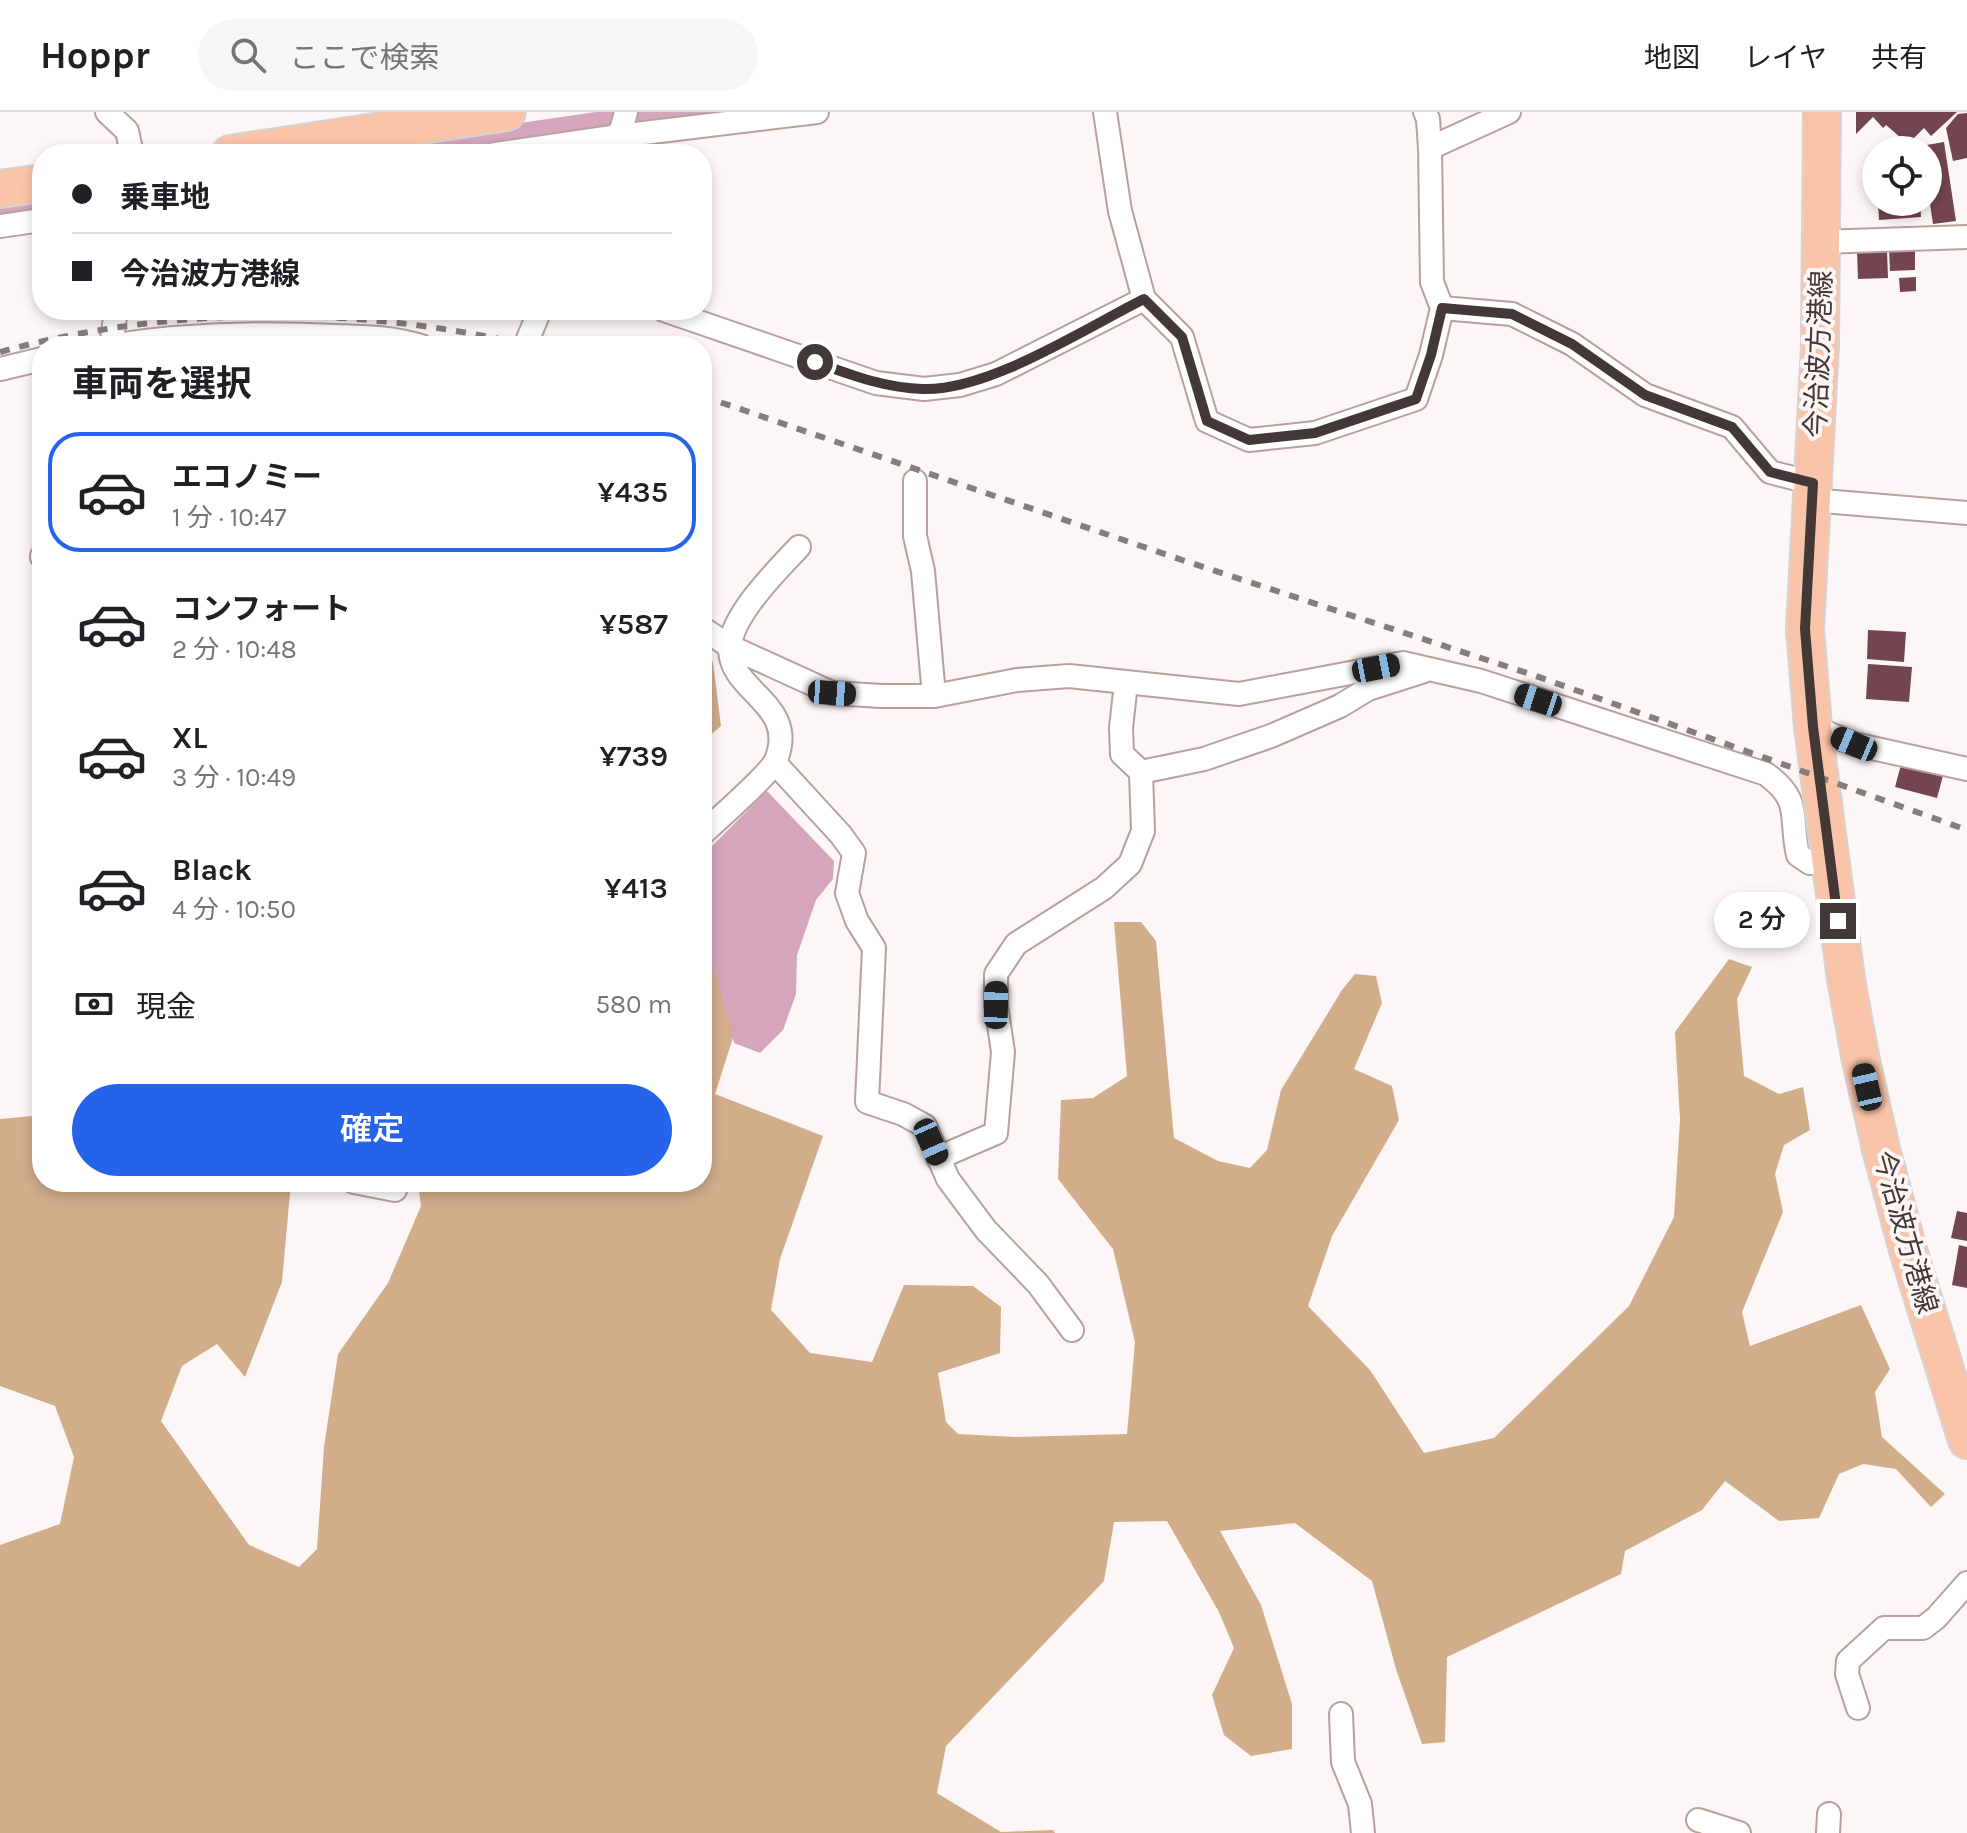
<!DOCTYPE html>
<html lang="ja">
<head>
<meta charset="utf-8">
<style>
	body { margin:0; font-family:Karla,"Noto Sans JP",sans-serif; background:#f6f6f6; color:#202124; height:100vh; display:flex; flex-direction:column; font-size:30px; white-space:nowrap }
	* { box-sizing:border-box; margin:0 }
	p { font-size:26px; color:#757577 }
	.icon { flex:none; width:44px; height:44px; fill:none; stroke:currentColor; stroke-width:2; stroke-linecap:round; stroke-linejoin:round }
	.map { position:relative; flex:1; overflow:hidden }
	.panel { position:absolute; left:32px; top:224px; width:680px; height:856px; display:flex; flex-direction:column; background:#fff; border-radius:32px; box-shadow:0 4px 12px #0003 }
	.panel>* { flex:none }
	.guide { position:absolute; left:32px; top:32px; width:680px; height:176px; border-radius:32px; box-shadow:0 4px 12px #0003; display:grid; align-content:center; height:176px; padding:0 40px; background:#fff }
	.tools { position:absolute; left:1862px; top:24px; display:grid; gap:16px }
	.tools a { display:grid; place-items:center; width:80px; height:80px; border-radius:50%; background:#fff; box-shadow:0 4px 12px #0003; font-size:40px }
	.end { position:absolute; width:36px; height:36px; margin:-18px; border:10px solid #423836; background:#fff; box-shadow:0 0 0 4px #fff }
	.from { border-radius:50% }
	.bubble { position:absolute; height:56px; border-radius:28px; background:#fff; box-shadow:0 4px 12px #0003; font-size:26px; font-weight:600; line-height:56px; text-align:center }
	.car { position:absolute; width:24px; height:48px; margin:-24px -12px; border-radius:10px; box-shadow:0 0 6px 2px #0007; background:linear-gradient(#222 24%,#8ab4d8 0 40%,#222 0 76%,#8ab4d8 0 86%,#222 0) }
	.guide b { display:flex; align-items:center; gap:28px; height:76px; font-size:30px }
	.guide b+b { border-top:2px solid #e0e0e0 }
	.guide i { width:20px; height:20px; background:#202124 }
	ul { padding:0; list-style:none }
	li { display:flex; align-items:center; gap:24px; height:120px; margin:0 16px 12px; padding:0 24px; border:4px solid transparent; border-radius:32px }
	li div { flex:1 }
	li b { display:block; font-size:30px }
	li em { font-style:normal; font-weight:600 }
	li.selected { border-color:#2563eb }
	li>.icon { width:72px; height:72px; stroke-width:1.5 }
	h2 { padding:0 40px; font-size:36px; line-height:96px }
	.pay { display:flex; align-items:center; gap:20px; height:88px; padding:0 40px; font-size:30px }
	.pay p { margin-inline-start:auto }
	.cta { display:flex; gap:16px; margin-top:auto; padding:16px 40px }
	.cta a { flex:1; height:92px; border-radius:48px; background:#2563eb; color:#fff; font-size:32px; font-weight:600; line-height:92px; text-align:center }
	header { display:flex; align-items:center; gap:48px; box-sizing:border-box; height:112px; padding:0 40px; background:#fff; border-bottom:2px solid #e0e0e0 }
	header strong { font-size:38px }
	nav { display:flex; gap:44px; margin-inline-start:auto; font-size:28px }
	.search { width:560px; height:72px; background:#f6f6f6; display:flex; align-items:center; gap:20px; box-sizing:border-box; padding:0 28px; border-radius:44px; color:#757577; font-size:30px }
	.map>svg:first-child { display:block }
</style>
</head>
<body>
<header>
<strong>Hoppr</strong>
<div class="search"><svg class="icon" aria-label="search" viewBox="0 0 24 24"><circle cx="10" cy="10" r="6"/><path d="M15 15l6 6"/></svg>ここで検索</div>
<nav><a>地図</a><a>レイヤ</a><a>共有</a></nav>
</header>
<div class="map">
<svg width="1967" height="1721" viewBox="0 0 1967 1721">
	<rect width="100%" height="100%" fill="#fcf6f6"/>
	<g fill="#d1ad8a">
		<path d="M702,542l11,8 8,64 -19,16z"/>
		<path d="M1114,810h27l15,19 18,197 44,23 32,7 17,-18 14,-60 61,-100 13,-16 21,2 6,27 -28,66 38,17 7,34 -67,116 -24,70 62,64 54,83 70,-15 135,-132 45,-89 6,-98 -5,-87 54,-73 23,8 -15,32 7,77 35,18 24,-7 7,43 -26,15 -9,29 8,38 -41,100 8,34 111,-41 29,64 -15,23 7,45 63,57 -14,13 -35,-38 -33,-5 -24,10 -20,44 -40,3 -54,-40 -23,29 -77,41 -4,23 -174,83 -2,85 -23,2 -26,-75 -24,-88 -77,-58 -75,8 41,74 31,99v45l-41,7 -27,-21 -12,-40 22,-47 -15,-36 -52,-91 -53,1 -10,59 -158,165 -9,47 64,39 52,-2 2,3h-1055v-288l60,-21 14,-67 -19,-51 -55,-20v-267l42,-4v67h249l-9,100 -37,95 -28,-33 -35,22 -21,55 88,124 50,22 18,-18 7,-102 14,-93 50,-71 33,-77 -3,-24h284v-241l35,84 -22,69 108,42 -43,123 -9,51 39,43 62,9 32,-77 69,1 28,21 -1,46 -62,20 8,49 12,12 57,3 112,-3 8,-92 -22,-93 -55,-70 3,-79 32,-2 34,-22z"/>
	</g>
	<g fill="#d4a5bb">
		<path d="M596,0h178l-333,42h-137z"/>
		<path d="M42,82v22l-42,6v-21z"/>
		<path d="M767,679l67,70 -1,18 -17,21 -19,55 -1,39 -13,36 -23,23 -26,-10 -17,-66 -15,-32v-89z"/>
	</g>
	<g fill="#73454e">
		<path d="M1856,0h101l-26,24 -7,-8 -16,16 -22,-19 -3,3 -10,-11 -17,17z"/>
		<path d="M1967,1v45l-14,3 -7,-33 12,-14z"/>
		<path d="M1944,30l12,79 -23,3 -5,-33v-41h-6l-1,-4z"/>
		<path d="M1878,90h42l1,15 -42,3z"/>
		<path d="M1915,136v22l-25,1 -1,-22z"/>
		<path d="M1887,139l1,27 -30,1 -1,-27z"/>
		<path d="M1916,165v14l-16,1 -1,-14z"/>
		<path d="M1868,518l38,2 -2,30 -37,-3z"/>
		<path d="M1868,552l44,3 -3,35 -43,-3z"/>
		<path d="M1902,649l42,11 -7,26 -42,-11z"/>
		<path d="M1957,1099l10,2v28l-16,-3z"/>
		<path d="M1959,1133l8,2v41l-15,-3z"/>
	</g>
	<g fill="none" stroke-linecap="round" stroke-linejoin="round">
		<g stroke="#b8a19d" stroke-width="26">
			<g id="minor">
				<path d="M107,0l20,19 5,23"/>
				<path d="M1105,0l15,99 24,88 38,38 25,84 42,19 66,-7 101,-34 15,-44 11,-47 -10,-26 -2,-134 -2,-29 -3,-7"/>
				<path d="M1430,36l79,-36"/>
				<path d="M495,42l124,-18 198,-24"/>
				<path d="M608,42l14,-27 4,-15"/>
				<path d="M0,114l42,-6"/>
				<path d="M1821,130l146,-5"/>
				<path d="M1442,196l70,6 60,30 73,51 87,32 38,45 43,11"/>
				<path d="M664,198l212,73 48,6 36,-4 36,-11 148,-75"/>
				<path d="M108,234c75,-12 152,-14 228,-10 29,1 57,1 85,10"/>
				<path d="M111,234l5,-36"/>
				<path d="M525,234l15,-36"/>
				<path d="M0,257l42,-10"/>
				<path d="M915,369v55l8,35 11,125"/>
				<path d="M1811,388l156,13"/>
				<path d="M42,444v1"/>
				<path d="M702,516l27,18 103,47 50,3h52l83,-16 52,-4 170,18 164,-31 78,18 285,93c37,27 23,42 32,81l12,8 20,-1"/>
				<path d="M1126,571l-5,45 1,26 19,18"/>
				<path d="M1813,615l41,17 113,25"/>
				<path d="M775,651l66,72 13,18 -7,40 10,28 17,27 -7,154 36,12 22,12 23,53 38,51 52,54 34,46"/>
				<path d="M702,722c14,-13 68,-60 74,-74 23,-57 -48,-68 -46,-113 1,-31 48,-78 69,-100"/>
				<path d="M938,1046l58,-25 7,-81 -7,-47v-31l20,-30 88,-56 26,-24 13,-33 -2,-59 63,-13 67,-23 69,-30 28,-17 56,-18"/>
				<path d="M354,1070l41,8"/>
				<path d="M1858,1596l-11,-34 1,-13 36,-33h39l13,-10 31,-35"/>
				<path d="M1341,1602l2,48 17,42 3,29"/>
				<path d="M1698,1708l41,13"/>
				<path d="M1828,1721l1,-19"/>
			</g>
		</g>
		<g stroke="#d5d3d3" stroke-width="40">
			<g id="primary">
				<path d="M1822,0l-2,233 -15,284 8,98 33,252 14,77 21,93 27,101 59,190"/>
				<path d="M230,42l277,-42"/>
				<path d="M0,77l42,-6"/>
			</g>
		</g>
		<use href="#minor" stroke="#fff" stroke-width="22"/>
		<use href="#primary" stroke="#fac4a8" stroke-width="36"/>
		<g stroke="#867e7c" stroke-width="6" stroke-dasharray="10 10" stroke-linecap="butt">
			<path d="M0,240c170,-47 360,-47 530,-6"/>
			<path d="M702,284l480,164 354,116 431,154"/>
		</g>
	</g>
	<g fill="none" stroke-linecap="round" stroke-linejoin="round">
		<path stroke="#423836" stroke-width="10" d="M815,250c36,13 70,26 108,27 66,2 161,-60 221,-90l38,38 25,84 42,19 66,-7 101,-34 15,-44 11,-47 70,6 60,30 73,51 87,32 38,45 43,11 -8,146 8,98 25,194"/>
	</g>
	<g text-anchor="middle" stroke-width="8" stroke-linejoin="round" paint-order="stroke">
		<g font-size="28" fill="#423836" stroke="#fcf6f6">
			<text transform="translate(1818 242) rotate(-88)" y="10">今治波方港線</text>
			<text transform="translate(1906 1120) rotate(74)" y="10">今治波方港線</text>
		</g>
	</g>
</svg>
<div class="tools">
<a><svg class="icon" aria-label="locate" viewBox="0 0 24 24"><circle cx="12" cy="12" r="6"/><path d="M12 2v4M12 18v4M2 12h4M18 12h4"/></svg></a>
</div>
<i class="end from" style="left:815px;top:250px"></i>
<i class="end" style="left:1838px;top:809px"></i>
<div class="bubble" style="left:1714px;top:780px;width:96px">2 分</div>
<i class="car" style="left:1376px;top:556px;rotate:79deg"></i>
<i class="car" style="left:832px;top:581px;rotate:94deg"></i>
<i class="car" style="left:1538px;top:588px;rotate:288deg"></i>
<i class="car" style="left:1854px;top:632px;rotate:293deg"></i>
<i class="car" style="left:996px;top:893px;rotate:1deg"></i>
<i class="car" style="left:1867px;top:975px;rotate:347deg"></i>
<i class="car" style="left:931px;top:1030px;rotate:156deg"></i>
<div class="guide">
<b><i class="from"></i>乗車地</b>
<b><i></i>今治波方港線</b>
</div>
<section class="panel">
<h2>車両を選択</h2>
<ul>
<li class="selected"><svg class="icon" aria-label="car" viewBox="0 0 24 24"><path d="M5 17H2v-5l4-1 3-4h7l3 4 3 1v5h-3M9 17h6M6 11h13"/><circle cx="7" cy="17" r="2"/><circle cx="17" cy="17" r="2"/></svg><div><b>エコノミー</b><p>1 分 · 10:47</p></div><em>¥435</em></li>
<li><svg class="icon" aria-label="car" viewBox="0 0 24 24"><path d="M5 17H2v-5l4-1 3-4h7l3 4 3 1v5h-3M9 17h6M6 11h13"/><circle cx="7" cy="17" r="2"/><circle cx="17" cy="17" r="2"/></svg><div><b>コンフォート</b><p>2 分 · 10:48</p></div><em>¥587</em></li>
<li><svg class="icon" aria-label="car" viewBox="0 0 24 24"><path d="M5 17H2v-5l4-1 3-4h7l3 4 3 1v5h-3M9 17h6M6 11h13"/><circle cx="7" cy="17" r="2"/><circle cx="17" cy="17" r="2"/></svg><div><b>XL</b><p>3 分 · 10:49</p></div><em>¥739</em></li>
<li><svg class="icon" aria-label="car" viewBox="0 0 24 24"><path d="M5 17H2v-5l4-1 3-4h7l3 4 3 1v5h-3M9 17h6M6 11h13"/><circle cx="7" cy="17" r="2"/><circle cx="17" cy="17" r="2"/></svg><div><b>Black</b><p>4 分 · 10:50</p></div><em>¥413</em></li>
</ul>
<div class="pay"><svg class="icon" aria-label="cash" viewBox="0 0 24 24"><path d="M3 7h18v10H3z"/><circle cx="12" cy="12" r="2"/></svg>現金<p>580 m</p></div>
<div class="cta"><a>確定</a></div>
</section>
</div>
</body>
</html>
